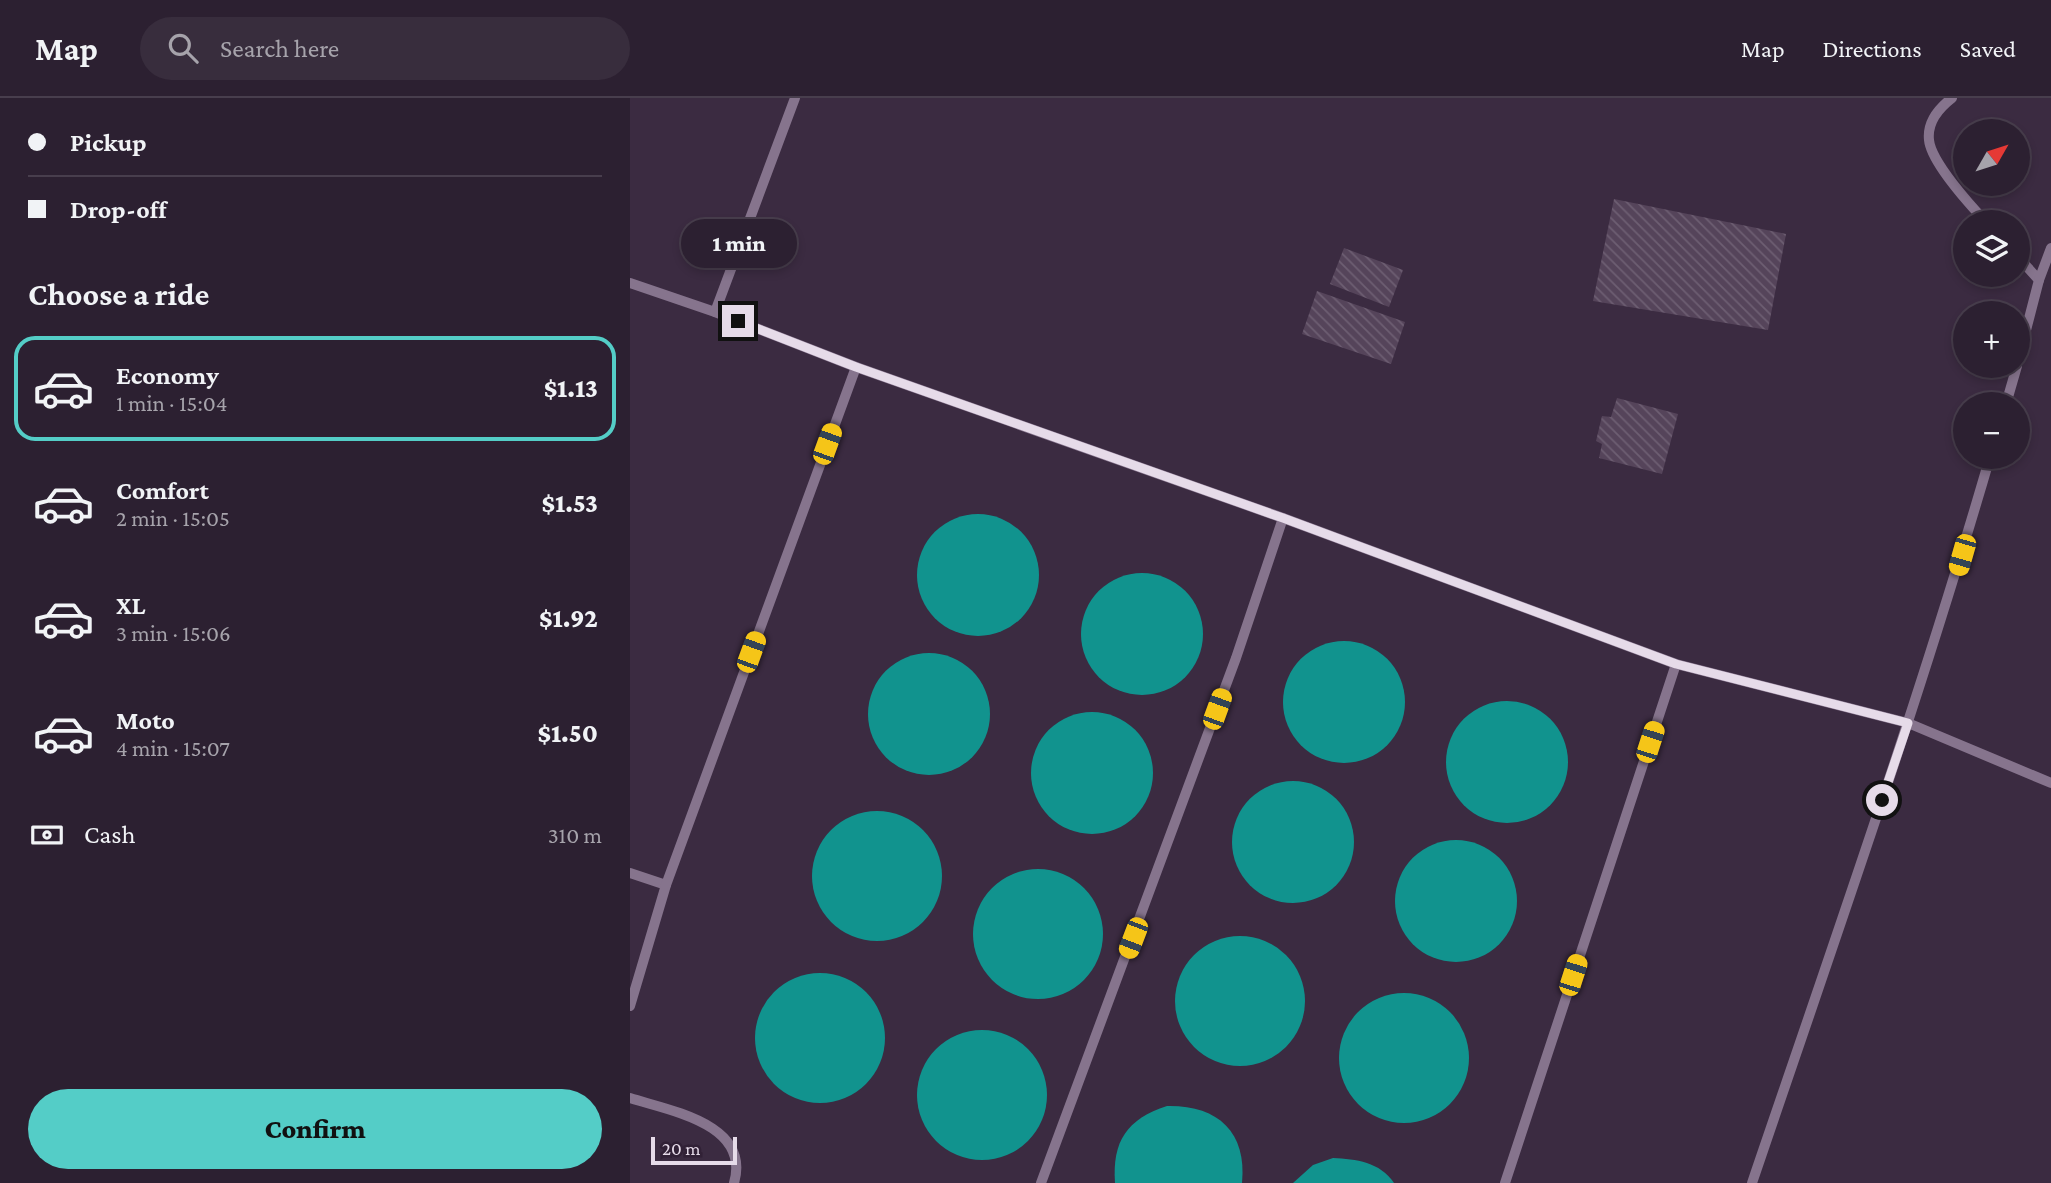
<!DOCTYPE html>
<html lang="en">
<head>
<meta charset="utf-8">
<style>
	body { margin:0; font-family:"Crimson Pro",serif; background:#382d3d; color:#f1f3f6; height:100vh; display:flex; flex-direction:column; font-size:26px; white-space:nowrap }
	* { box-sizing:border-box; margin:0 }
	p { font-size:23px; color:#a6a3ab }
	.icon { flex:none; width:38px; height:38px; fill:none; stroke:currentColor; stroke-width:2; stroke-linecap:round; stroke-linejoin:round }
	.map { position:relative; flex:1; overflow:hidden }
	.side { display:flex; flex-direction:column; background:#2c2031; width:630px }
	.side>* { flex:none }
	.banner { display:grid; align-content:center; height:154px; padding:0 28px; background:#2c2031 }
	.needle { width:46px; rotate:51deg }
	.controls { position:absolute; left:1323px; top:21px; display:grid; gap:14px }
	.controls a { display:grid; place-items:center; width:77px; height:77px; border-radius:50%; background:#2c2031; box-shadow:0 4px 10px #0003,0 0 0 2px #483e4d; font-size:35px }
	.scale { position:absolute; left:21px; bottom:18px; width:86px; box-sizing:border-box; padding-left:7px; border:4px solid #e6dbe9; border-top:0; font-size:19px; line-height:24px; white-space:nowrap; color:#e6dbe9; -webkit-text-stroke:5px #312136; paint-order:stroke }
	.end { position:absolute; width:32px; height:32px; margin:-16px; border:9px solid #e6dbe9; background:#111; box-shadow:0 0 0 4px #111 }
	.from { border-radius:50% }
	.bubble { position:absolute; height:49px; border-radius:24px; background:#2c2031; box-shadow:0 4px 10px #0003,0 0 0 2px #483e4d; font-size:23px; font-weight:800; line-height:49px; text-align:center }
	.car { position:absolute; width:21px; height:42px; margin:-21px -10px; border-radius:9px; box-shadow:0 0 5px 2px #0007; background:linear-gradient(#f5c518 24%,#345 0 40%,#f5c518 0 76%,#345 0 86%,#f5c518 0) }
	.banner b { display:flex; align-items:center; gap:24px; height:66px; font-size:26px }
	.banner b+b { border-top:2px solid #483e4d }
	.banner i { width:18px; height:18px; background:#f1f3f6 }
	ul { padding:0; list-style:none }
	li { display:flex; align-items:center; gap:21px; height:105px; margin:0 14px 10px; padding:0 14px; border:4px solid transparent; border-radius:21px }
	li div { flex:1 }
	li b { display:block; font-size:26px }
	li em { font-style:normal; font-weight:800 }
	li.active { border-color:#54cdc7 }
	li>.icon { width:63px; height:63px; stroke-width:1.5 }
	h2 { padding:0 28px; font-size:32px; line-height:84px }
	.pay { display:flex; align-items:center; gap:18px; height:77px; padding:0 28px; font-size:26px }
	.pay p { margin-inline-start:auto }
	.cta { display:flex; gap:14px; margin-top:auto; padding:14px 28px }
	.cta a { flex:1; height:80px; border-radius:42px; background:#54cdc7; color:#111; font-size:28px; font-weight:800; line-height:80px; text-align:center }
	header { display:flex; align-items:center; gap:42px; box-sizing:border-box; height:98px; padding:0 35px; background:#2c2031; border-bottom:2px solid #483e4d }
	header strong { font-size:33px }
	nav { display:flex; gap:38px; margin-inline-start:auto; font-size:24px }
	.search { width:490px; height:63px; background:#382d3d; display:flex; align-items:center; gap:18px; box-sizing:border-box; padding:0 24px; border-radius:38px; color:#a6a3ab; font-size:26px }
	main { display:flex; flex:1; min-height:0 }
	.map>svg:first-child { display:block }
</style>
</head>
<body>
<header>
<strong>Map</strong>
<div class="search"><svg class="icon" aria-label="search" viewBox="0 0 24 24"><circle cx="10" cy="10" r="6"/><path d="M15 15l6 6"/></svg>Search here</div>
<nav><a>Map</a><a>Directions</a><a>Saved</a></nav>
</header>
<main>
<section class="side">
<div class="banner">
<b><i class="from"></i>Pickup</b>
<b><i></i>Drop-off</b>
</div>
<h2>Choose a ride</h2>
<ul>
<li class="active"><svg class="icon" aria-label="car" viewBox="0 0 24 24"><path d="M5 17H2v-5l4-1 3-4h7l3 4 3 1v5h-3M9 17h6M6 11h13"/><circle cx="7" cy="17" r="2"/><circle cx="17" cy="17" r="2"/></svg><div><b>Economy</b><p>1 min · 15:04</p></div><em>$1.13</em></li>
<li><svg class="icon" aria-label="car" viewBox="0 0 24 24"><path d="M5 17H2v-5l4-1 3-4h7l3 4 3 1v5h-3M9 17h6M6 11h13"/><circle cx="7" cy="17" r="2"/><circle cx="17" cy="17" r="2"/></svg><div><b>Comfort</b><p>2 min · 15:05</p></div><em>$1.53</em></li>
<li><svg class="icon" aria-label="car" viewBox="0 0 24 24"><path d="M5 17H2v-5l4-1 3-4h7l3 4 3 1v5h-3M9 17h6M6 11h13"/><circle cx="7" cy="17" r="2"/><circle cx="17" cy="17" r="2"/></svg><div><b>XL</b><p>3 min · 15:06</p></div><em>$1.92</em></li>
<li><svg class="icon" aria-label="car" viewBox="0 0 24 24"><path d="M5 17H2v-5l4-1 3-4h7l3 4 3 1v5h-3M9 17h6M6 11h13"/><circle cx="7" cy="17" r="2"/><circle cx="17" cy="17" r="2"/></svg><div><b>Moto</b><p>4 min · 15:07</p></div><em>$1.50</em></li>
</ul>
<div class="pay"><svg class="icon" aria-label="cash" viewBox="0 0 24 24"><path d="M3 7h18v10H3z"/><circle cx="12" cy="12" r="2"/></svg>Cash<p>310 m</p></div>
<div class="cta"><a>Confirm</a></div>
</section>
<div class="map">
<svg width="1421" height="1085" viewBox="0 0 1421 1085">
	<defs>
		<pattern id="building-back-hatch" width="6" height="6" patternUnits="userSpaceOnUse" patternTransform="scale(1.75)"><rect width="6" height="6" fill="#55445a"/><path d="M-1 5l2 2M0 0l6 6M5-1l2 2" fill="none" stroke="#6d5e72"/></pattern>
	</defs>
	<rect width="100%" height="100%" fill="#3b2b41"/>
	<g fill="#11938e">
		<circle cx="348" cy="477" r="61"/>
		<circle cx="512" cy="536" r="61"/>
		<circle cx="714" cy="604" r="61"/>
		<circle cx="299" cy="616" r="61"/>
		<circle cx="877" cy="664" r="61"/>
		<circle cx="462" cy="675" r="61"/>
		<circle cx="663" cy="744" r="61"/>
		<circle cx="247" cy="778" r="65"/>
		<circle cx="826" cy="803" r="61"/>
		<circle cx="408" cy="836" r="65"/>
		<circle cx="610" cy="903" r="65"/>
		<circle cx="190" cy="940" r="65"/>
		<circle cx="774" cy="960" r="65"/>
		<circle cx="352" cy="997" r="65"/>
		<path d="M537,1008c50,-1 80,25 75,77h-127c-3,-42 12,-64 52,-77z"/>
		<path d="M703,1060c23,1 47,4 61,25h-101l20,-18z"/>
	</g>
	<g fill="url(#building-back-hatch)">
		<path d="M984,101l172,35 -18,96 -175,-29z"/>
		<path d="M714,150l59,22 -14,37 -59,-23z"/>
		<path d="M687,193l88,31 -14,42 -89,-30z"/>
		<path d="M987,300l61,16 -16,60 -63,-16 3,-14 -6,-3 6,-25 9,1z"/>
	</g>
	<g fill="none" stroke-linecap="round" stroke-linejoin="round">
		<g stroke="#86748d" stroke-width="10">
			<path d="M1322,0c-13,10 -25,24 -23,42 2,22 42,66 57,82"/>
			<path d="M1388,159l21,23"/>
			<path d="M0,185l85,29 141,55 427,151 393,146 232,59 143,60"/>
			<path d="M85,214l80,-214"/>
			<path d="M1388,263l21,-81 12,-32"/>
			<path d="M1376,306l11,-38"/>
			<path d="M0,775l36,12"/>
			<path d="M0,908l36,-121 190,-518"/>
			<path d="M0,1000c41,13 121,26 104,85"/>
			<path d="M411,1085l195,-525 47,-140"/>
			<path d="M875,1085l171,-519"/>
			<path d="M1122,1085c82,-241 167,-482 238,-726"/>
		</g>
	</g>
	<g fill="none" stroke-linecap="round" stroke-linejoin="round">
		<path stroke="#e6dbe9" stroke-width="9" d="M108,223l118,46 427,151 393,146 232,59 -26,77"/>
	</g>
</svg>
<div class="controls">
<a><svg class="needle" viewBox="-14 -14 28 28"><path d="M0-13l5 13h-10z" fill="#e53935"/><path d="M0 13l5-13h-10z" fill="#a6a3ab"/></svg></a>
<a><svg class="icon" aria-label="layers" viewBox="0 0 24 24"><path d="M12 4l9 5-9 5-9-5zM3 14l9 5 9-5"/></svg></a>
<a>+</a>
<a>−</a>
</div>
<div class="scale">20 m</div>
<i class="end from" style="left:1252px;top:702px"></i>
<i class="end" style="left:108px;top:223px"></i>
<div class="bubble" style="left:51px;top:121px;width:116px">1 min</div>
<i class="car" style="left:197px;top:346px;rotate:20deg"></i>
<i class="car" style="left:1332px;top:457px;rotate:196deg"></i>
<i class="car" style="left:121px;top:554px;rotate:20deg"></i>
<i class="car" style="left:587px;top:611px;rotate:20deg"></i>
<i class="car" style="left:1020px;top:644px;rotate:18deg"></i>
<i class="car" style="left:503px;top:840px;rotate:201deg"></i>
<i class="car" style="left:943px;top:877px;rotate:18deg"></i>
</div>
</main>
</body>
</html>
